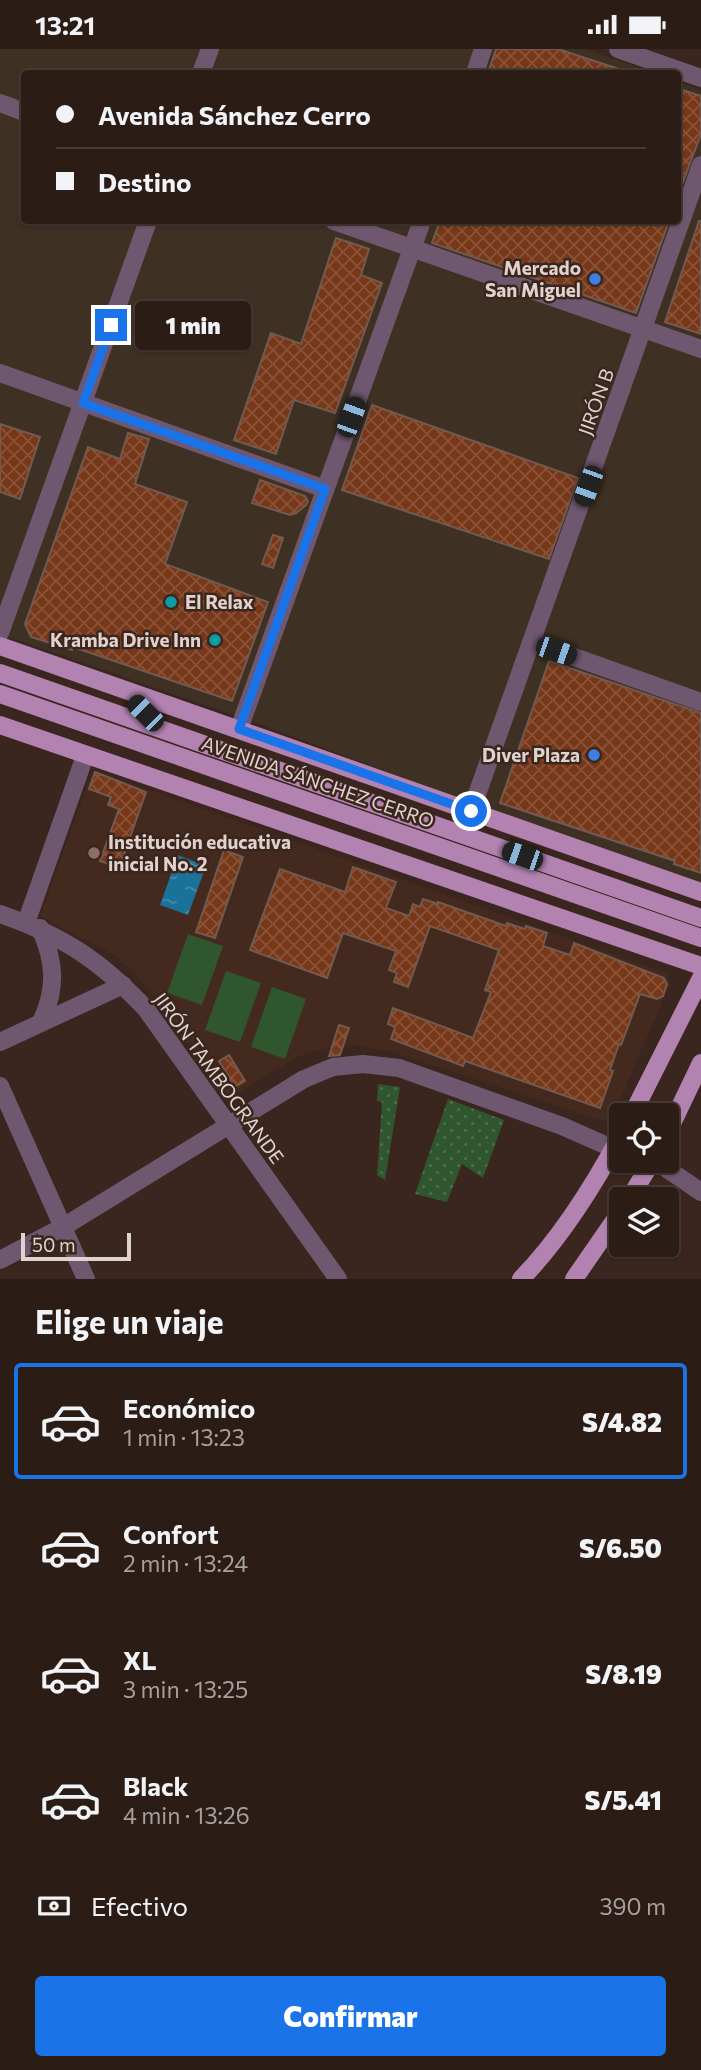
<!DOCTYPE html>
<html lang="es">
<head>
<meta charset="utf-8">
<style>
	body { margin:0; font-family:Commissioner,sans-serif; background:#34251f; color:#f1f3f6; height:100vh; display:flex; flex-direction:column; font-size:26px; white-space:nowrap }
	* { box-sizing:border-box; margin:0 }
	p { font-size:23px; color:#a6a1a1 }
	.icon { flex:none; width:38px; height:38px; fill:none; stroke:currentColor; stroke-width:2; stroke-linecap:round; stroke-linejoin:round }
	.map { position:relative; height:1230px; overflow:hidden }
	.details { display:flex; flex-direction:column; background:#2c1c16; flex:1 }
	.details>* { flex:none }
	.guide { position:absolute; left:21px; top:21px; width:660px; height:154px; border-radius:7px; box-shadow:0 2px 5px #0004,0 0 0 2px #483a35; display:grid; align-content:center; height:154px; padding:0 35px; background:#2c1c16 }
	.buttons { position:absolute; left:609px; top:1054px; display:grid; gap:14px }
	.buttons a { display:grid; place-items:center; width:70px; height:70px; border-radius:7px; background:#2c1c16; box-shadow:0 2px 5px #0004,0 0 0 2px #483a35; font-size:35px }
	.scale { position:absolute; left:21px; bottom:18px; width:110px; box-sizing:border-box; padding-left:7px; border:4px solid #e0d2cc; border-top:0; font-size:19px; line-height:24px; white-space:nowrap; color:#e0d2cc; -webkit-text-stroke:5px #3a261e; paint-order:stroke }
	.end { position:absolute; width:32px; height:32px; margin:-16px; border:9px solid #1a73e8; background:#fff; box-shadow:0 0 0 4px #fff }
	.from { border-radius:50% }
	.bubble { position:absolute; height:49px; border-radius:7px; background:#2c1c16; box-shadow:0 2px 5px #0004,0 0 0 2px #483a35; font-size:23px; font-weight:800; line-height:49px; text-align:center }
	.car { position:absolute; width:21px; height:42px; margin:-21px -10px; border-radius:9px; box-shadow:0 0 5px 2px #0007; background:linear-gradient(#222 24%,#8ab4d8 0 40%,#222 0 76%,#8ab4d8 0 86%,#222 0) }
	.guide b { display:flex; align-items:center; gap:24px; height:66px; font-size:26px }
	.guide b+b { border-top:2px solid #483a35 }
	.guide i { width:18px; height:18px; background:#f1f3f6 }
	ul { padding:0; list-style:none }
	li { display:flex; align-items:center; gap:21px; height:116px; margin:0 14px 10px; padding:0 21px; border:4px solid transparent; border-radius:7px }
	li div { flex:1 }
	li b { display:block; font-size:26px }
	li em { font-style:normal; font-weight:800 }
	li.active { border-color:#1a73e8 }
	li>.icon { width:63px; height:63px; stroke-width:1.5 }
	h2 { padding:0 35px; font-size:32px; line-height:84px }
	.pay { display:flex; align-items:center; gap:18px; height:77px; padding:0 35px; font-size:26px }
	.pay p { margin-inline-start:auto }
	.action { display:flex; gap:14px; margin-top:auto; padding:14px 35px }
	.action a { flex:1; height:80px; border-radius:7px; background:#1a73e8; color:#fff; font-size:28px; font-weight:800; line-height:80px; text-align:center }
	.status { display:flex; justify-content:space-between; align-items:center; height:49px; padding:0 35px; background:#2c1c16; direction:ltr }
	.status svg { height:19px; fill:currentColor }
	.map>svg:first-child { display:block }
</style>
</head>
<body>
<div class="status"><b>13:21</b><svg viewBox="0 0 49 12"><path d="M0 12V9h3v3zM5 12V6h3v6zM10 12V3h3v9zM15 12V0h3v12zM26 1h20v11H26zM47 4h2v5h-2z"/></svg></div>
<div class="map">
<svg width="701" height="1230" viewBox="0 0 701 1230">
	<defs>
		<pattern id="grass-dots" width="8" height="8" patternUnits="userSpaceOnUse" patternTransform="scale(1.75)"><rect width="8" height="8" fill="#2f562e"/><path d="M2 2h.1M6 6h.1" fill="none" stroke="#4d6d4b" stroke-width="1.8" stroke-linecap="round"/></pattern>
		<pattern id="water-ripples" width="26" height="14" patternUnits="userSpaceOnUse" patternTransform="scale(1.75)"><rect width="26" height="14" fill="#1a7199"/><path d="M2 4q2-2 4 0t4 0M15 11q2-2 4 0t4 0" fill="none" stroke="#468baa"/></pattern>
		<pattern id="building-cross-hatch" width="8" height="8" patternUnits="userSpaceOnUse" patternTransform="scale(1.75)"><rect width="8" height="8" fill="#773719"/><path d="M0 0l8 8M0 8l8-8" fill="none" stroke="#8a5339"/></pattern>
	</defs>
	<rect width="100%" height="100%" fill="#3a261e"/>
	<path fill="#3f3024" d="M0,0h585l70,24h-631v148h653v-140l24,9v800l-425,-160 -276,-96z"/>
	<path fill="#442a1e" d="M93,721l573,203 4,11 -58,134 -9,3 -210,-69 -37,-7 -33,4 -25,7 -73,45 -60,-93 -35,-39 -17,-15 -73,-38z"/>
	<g fill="url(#grass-dots)">
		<path d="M378,1035l22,3 -15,93 -8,-5 5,-73 -5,-1z"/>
		<path d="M448,1050l56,21 -21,58 -21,-14 -15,38 -32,-8z"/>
	</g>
	<g fill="#2f562e">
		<path d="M188,885l35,12 -21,59 -35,-12z"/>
		<path d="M226,922l35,12 -21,59 -35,-12z"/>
		<path d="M272,938l34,12 -21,60 -34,-12z"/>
	</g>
	<path fill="url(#water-ripples)" d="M178,806l28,11 -18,49 -28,-10z"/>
	<g fill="url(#building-cross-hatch)" stroke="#715a50" stroke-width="2">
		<path d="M496,0h62l67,22v2h-137z"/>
		<path d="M677,39l24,8v38l-24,64z"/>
		<path d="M440,172h229l-33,92 -204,-70z"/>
		<path d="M699,172h2v113l-36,-12z"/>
		<path d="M336,189l33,11 -8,26 21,8 -47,130 -41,-13 -18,54 -42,-14 37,-107 30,11z"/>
		<path d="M372,356l206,73 -29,81 -207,-69z"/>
		<path d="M0,375l40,13 -20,62 -20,-7z"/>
		<path d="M128,384l21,6 -14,45 52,18 -22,62 103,38 -36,99 -159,-54 -1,3 -41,-13 -6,-13 63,-177 32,12z"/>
		<path d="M260,431l45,16 3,5 -2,4 -10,8 -6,2 -38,-12z"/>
		<path d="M273,486l10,3 -10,30 -11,-4z"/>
		<path d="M549,612l152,52v160l-27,-9 1,-3 -175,-58z"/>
		<path d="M95,723l51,20 -27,76 -19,-7 19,-52 -11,-4 3,-8 -22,-8z"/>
		<path d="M224,801l19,7 -28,81 -19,-6z"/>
		<path d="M353,818l43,15 -10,26 23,8 4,-12 7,3 3,-8 15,5v-2l68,24 1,-3 18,6 1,-3 21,7 -4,13 27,9 4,-12 90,35 3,6 -4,12 -6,3 -17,-5 -19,51 -2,-1 -9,26 3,1 -13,37 -135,-47 -2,5 -72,-27 4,-12 -7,-3 5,-16 80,30 18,-46 -6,-2 14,-40 -69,-24 -22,61 -14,-5 3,-9 -8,-3 7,-19 -53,-18 -16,45 -77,-28 30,-81 65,23z"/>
		<path d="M339,976l10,3 -9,27 -11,1z"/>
		<path d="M229,1006l16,26 -10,6 -16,-26z"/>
	</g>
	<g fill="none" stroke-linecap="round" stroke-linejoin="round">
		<g stroke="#6f586f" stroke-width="18">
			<path d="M618,0l83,29"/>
			<path d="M201,24l9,-24"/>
			<path d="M475,24l8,-24"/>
			<path d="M0,54l24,9"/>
			<path d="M334,172l367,128"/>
			<path d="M0,324l325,116"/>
			<path d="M0,584l148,-412"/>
			<path d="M532,593l169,60"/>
			<path d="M239,680l183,-508"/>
			<path d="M471,762l230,-646"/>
			<path d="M0,865c63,22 100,46 146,95l192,270"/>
			<path d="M26,874l59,-167"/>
			<path d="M40,879c15,33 17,61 1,94"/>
			<path d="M0,993l123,-57"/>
			<path d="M0,1037l86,193"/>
			<path d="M654,1111l47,32"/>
			<path d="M0,1211l63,-33 241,-148 29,-12 30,-3 36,4 163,58 52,23"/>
		</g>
		<g stroke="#b283b1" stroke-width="18">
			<path d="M0,597l701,246"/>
			<path d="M0,624l701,245"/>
			<path d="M0,645l701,244"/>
			<path d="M0,676l701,241"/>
			<path d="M632,1066l69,-137"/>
			<path d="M667,1085l34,-71"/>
			<path d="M629,1150l24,-39"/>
			<path d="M521,1230c40,-41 73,-94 100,-144"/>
			<path d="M574,1230l47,-68"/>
		</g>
	</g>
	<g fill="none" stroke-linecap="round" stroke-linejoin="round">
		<path stroke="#1a73e8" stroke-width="9" d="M111,276l-28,78 242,86 -86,240 232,82"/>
	</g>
	<g fill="#3f7fe0" stroke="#3a261e" stroke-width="2.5">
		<circle cx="595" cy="230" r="7"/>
		<circle cx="594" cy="706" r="7"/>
	</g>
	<g fill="#0f9aa8" stroke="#3a261e" stroke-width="2.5">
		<circle cx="171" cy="553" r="7"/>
		<circle cx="215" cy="591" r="7"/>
	</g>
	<circle fill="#8d6e63" stroke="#3a261e" stroke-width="2.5" cx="94" cy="804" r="7"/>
	<g text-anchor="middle" stroke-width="5" stroke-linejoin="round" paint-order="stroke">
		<g font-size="19" font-weight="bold" fill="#e0d2cc" stroke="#3a261e" text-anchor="end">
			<text x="581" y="226">Mercado<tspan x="581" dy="22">San Miguel</tspan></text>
			<text x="185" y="560" text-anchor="start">El Relax</text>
			<text x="201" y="598">Kramba Drive Inn</text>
			<text x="580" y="713">Diver Plaza</text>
			<text x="108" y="800" text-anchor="start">Institución educativa<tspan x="108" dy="22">inicial No. 2</tspan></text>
		</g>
		<g font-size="19" fill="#e0d2cc" stroke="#3a261e">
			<text transform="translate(596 353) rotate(-70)" y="7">JIRÓN B</text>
			<text transform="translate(318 733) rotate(19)" y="7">AVENIDA SÁNCHEZ CERRO</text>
			<text transform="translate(219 1029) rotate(54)" y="7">JIRÓN TAMBOGRANDE</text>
		</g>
	</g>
</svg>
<div class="buttons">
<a><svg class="icon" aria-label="locate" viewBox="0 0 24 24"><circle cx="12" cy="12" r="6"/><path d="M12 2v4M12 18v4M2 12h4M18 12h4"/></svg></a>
<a><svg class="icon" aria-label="layers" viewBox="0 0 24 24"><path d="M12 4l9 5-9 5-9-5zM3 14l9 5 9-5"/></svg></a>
</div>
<div class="scale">50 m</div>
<i class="end from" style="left:471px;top:762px"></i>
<i class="end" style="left:111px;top:276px"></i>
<div class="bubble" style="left:135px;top:252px;width:116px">1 min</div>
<i class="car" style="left:351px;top:368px;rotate:20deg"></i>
<i class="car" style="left:588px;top:437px;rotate:200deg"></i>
<i class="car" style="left:556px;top:602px;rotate:109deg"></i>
<i class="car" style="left:145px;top:664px;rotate:315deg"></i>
<i class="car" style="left:522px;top:807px;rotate:289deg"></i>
<div class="guide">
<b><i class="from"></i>Avenida Sánchez Cerro</b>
<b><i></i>Destino</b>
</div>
</div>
<section class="details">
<h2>Elige un viaje</h2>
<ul>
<li class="active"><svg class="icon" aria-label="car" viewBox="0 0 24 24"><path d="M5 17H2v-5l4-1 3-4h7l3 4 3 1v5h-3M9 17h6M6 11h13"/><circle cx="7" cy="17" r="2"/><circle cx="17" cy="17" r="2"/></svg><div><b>Económico</b><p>1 min · 13:23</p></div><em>S/4.82</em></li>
<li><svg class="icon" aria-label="car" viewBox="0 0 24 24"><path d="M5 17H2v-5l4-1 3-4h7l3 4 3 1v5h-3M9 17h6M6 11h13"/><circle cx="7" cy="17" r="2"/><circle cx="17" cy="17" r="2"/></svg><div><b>Confort</b><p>2 min · 13:24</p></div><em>S/6.50</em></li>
<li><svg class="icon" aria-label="car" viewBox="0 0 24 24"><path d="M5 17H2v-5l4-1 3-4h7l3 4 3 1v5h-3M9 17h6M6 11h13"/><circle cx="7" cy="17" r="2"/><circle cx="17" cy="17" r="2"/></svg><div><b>XL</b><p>3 min · 13:25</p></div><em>S/8.19</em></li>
<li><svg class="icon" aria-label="car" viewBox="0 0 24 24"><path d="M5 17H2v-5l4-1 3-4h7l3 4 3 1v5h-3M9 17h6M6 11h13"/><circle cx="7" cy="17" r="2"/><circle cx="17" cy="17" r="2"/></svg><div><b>Black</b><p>4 min · 13:26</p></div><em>S/5.41</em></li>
</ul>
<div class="pay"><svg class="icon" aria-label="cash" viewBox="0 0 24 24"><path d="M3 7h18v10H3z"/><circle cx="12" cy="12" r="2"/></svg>Efectivo<p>390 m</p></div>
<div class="action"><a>Confirmar</a></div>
</section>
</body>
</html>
